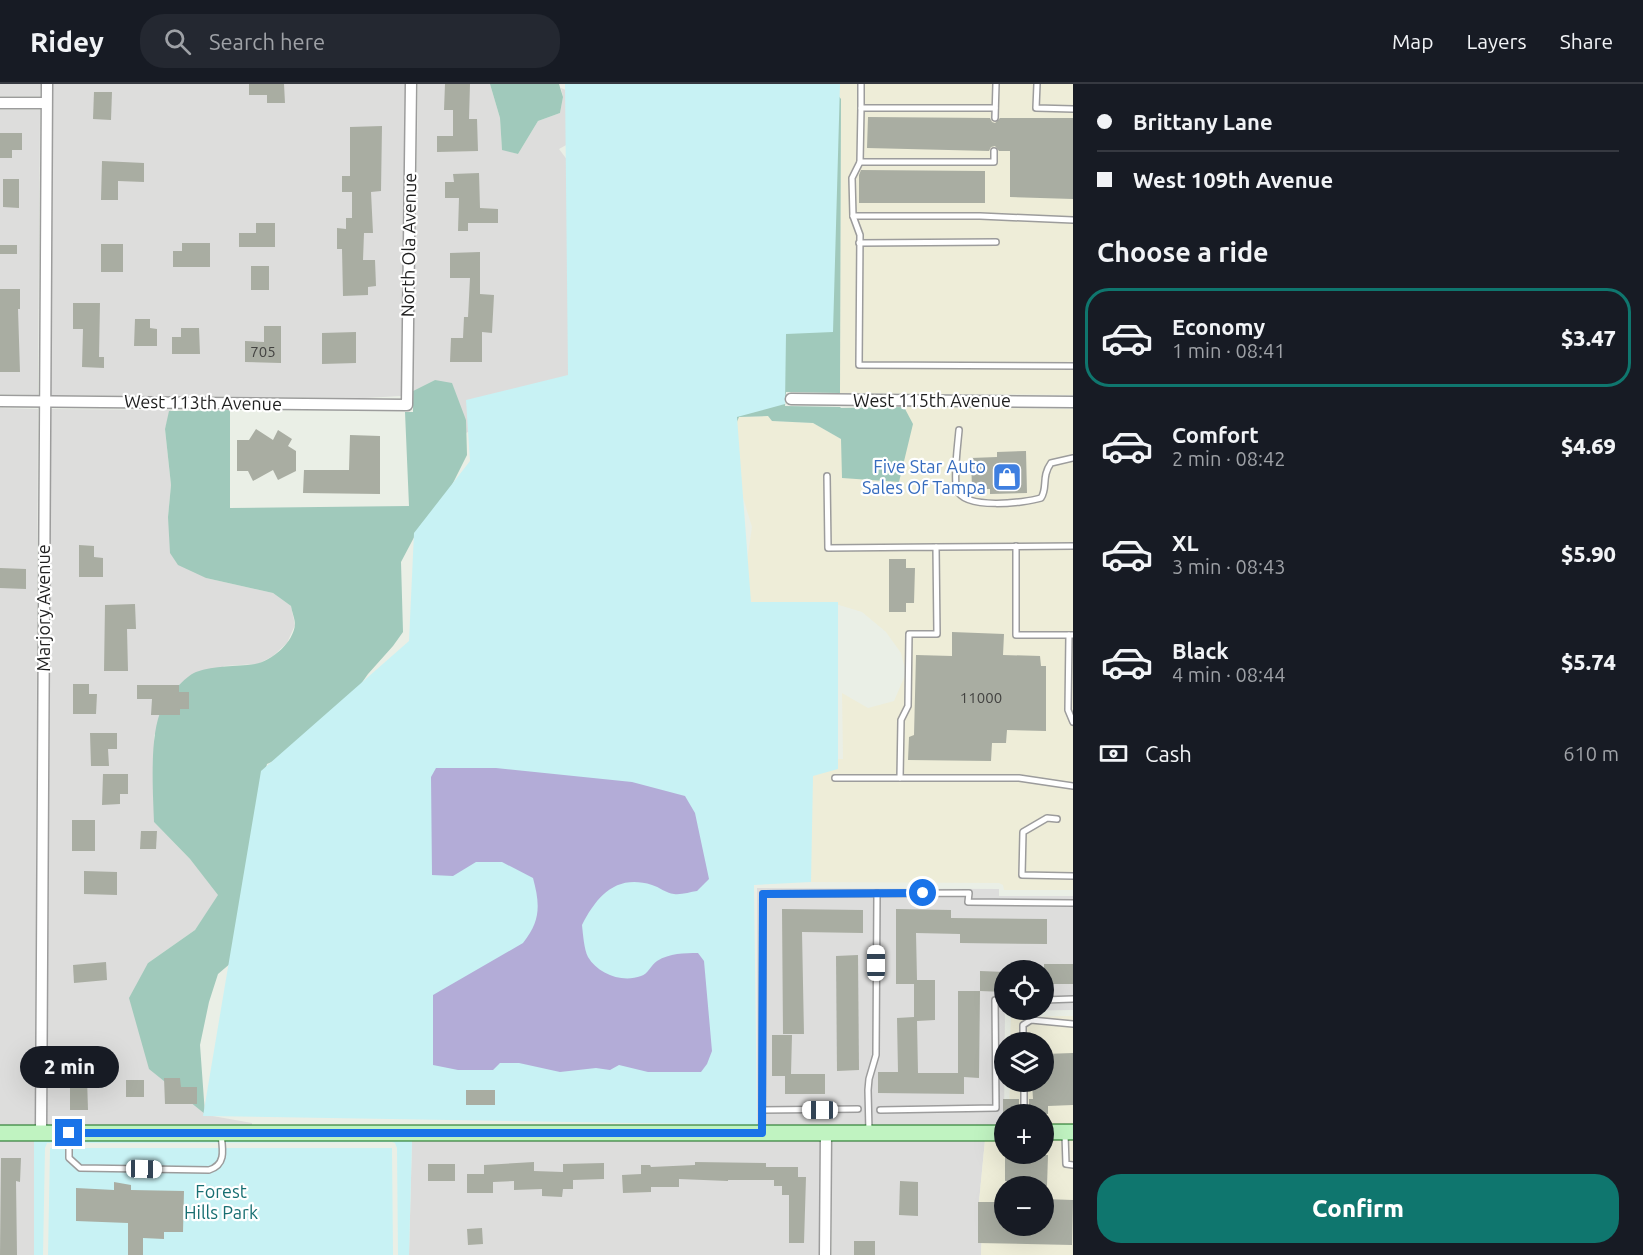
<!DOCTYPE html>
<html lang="en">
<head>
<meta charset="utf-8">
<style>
	body { margin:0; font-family:Ubuntu,sans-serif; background:#242831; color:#f1f3f6; height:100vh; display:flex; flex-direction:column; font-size:22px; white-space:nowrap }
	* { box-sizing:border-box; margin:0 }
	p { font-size:20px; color:#9ea1a6 }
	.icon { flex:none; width:33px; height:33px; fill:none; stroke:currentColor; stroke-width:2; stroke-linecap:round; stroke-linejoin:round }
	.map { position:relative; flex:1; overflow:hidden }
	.details { display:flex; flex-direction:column; background:#171b24; width:570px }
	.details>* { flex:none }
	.hud { display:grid; align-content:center; height:132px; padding:0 24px; background:#171b24 }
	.controls { position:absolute; left:994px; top:876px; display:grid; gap:12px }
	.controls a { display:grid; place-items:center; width:60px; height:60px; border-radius:50%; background:#171b24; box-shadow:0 6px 24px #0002; font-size:30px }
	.end { position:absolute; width:27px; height:27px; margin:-14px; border:8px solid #1a73e8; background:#fff; box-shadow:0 0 0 3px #fff }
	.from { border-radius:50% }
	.bubble { position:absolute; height:42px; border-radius:21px; background:#171b24; box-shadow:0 6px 24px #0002; font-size:20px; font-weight:800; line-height:42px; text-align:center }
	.car { position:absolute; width:18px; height:36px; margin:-18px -9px; border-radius:8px; box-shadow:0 0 4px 2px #0007; background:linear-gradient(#fff 24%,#345 0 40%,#fff 0 76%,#345 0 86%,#fff 0) }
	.hud b { display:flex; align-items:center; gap:21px; height:57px; font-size:22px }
	.hud b+b { border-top:2px solid #363941 }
	.hud i { width:15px; height:15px; background:#f1f3f6 }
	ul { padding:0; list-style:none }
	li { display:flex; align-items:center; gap:18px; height:99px; margin:0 12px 9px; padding:0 12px; border:3px solid transparent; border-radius:24px }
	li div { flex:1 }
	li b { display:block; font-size:22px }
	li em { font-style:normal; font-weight:800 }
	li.active { border-color:#0f766e }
	li>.icon { width:54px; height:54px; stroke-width:1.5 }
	h2 { padding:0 24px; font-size:27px; line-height:72px }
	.pay { display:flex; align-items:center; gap:15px; height:66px; padding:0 24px; font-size:22px }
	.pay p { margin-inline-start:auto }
	.button { display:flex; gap:12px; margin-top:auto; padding:12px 24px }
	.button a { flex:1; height:69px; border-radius:24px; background:#0f766e; color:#fff; font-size:24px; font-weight:800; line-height:69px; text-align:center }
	header { display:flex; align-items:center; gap:36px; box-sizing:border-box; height:84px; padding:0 30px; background:#171b24; border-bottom:2px solid #363941 }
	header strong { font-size:28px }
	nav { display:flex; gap:33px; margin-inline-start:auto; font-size:21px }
	.search { width:420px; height:54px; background:#242831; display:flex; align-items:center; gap:15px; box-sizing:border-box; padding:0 21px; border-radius:24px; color:#9ea1a6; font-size:22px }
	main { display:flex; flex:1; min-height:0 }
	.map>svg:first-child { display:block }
</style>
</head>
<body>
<header>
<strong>Ridey</strong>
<div class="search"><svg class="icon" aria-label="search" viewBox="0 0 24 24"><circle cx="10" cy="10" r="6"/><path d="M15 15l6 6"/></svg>Search here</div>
<nav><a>Map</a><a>Layers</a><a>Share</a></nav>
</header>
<main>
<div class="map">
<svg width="1073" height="1171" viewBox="0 0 1073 1171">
	<rect width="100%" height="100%" fill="#eaefe6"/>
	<g fill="#dddddc" fill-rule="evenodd">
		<path d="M0,0h41l-1,12h-40z"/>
		<path d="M53,0h352l-4,312 -36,2 -314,-3z"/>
		<path d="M418,0h72l10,34 2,31 16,5 20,-33 22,-8 3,-16 -2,-9 24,10 -17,46 -9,5 15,20 -5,212 -103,52v-13l-31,-40 -22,11z"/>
		<path d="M0,26h40l-2,285 -38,-1z"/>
		<path d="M0,324l38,1 -3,717h-35z"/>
		<path d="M51,325l120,1 -6,19 6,56 -3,32 38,61 67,15 18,13 4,19 -8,18 -14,13 -15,8 -34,2 -70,69v87l36,37 29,36 -24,35 -47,33 59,152 45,8v3h-205z"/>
		<path d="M757,804l242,1v7h74v114l-68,1 -1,115 -247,-1zM1005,886h39v40h-39z"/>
		<rect x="0" y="1056" width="34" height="115"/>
		<path d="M412,1056h408l-1,115h-410z"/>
		<path d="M832,1056h153l-6,62 3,27 -1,26h-149z"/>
	</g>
	<g fill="#eeedd8" fill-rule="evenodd">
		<path d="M829,0h244v311l-233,-2 1,-294z"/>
		<path d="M904,323l169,2v481h-69l-1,-5 -4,-2 -193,-1 -1,-122 38,-1 -1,-66 26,15 26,-7 12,-28 -5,-20 -15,-21 -24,-20 -23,-7h-29l-69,24 4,-55 7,-47 -25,-82 12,-28 29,-1 4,5 41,2 28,16 71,-15z"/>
		<path d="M1073,932v109h-29v-11h-35l1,-32h34v-40h-34l1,-25z"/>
		<path d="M1044,1055h29v116h-92l1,-26 -3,-27 6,-62h20v14h39zM1005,1102h39v40h-39z"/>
	</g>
	<g fill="#a0c9bb">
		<path d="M490,0h69l4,13 -3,16 -22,8 -20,33 -16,-4 -2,-32z"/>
		<path d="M829,0l12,15 -1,294 -54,-1 -1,14 55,1 1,1 63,-1 9,17 -14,58 -57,-4 -1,-39 -28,-16 -41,-2 -4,-5 -29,1 -12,28z"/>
		<path d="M435,296l17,3 14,37 1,35 -19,38 -28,33 -19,36 2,70 -10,14 -25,28 -22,31 -41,42 -38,17 -8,33 -7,148 -34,29 -9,28 -9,43 5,69 -56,-45 -20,-71 19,-35 47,-33 23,-35 -28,-36 -36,-37c-1,-30 -5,-87 8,-114 5,-10 23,-32 34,-36 19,-7 39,-5 59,-8 17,-3 39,-22 40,-40 0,-5 -3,-12 -4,-18l-18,-13 -67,-15 -28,-13 -8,-12 -2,-36 3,-32 -6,-56 4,-18 61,-1v98l179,-2 -4,-94h8v-21z"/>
	</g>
	<g fill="#c8f2f4">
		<path d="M565,0h275l-7,248 -47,2 -1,70 -48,13 14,185h87v167l-25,7 -2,106 -57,3 3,240 -554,-9 58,-345 148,-130 5,-108 56,-72 -4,-61 102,-25z"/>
		<path d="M34,1056h378l-3,115h-11l-1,-107 -2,-5 -3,-1 -345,1 -2,5 -2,107h-9z"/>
		<path d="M50,1064h342l1,107h-345z"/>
	</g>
	<path fill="#b3acd7" d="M436,684h60l136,14 53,14 10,17 14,66 -12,12c-7,1 -16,4 -23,3 -8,-1 -15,-7 -22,-9 -36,-11 -55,11 -70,40 1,9 2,24 6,32 10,17 34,26 53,19 7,-2 10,-11 16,-15 13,-8 27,-8 41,-8l6,8 8,90 -5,13 -6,8h-53l-29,-7 -9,5 -14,-2 -36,4 -41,-9h-19l-7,7h-35l-25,-5v-70l90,-52c18,-22 17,-39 10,-65l-31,-16h-26l-23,14 -21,-1 -1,-98z"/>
	<g fill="#a9ada2">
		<path d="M249,0h35l1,19h-18v-8h-18z"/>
		<path d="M445,0h25l-1,35h8l1,32 -41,1v-16h16v-26h-9z"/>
		<path d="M94,8h18l-1,28 -18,-1z"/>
		<path d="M868,33l122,1 2,4 3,1 5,-5h73v81l-63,-2v-46h-11l-4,-5 -4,1 -2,4 -122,-3z"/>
		<path d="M382,42l-1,65 -10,1 2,41h-9l-1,27h12l1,26 -8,1v8l-25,1 -1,-47h-5v-21l9,1v-11h6v-26h-10v-16h8v-49z"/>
		<path d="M0,49h22v17h-10v8h-12z"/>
		<path d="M102,77l42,2v19l-26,-1v19h-17z"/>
		<path d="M861,86l124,1v32h-126v-28z"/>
		<path d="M479,89l1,35 18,1v14h-30v8h-10l1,-33h-14v-16h9l-1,-8z"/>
		<path d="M3,95h16v29l-16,-1z"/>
		<path d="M256,139h19v24h-36v-14h17z"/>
		<path d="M182,159h28v24h-37v-16h9z"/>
		<rect x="101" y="160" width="22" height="28"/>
		<rect x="0" y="161" width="17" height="9"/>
		<path d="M480,168v42l14,1 -2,38 -10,-1v30h-32l1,-24h12l1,-21h4l2,-39h-20v-25z"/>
		<rect x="251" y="182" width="18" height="24"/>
		<path d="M0,205h20v20h-2l2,63h-20z"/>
		<path d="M73,219h27l-1,54h5v11l-22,-1 1,-38h-10z"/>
		<path d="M135,235h15v9l7,1v17h-23z"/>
		<path d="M264,242h17v37l-36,-1v-21l19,1z"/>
		<path d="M181,244h18l1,26h-28v-17h9z"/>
		<path d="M356,248v31l-34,1v-31z"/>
		<path d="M256,345l17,11 5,-10 14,9 -4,7 8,5v20l-18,9 -5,-10 -20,11 -5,-10h-11v-31h12z"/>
		<path d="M350,351l30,1v58l-77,-1 1,-23h45z"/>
		<path d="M1026,367l1,42 -37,1v-5h-18l-1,-31 26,-1v-5z"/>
		<path d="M79,461l15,1v11l9,1v19h-24z"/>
		<path d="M889,475h17v9h9l-1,35h-8v9h-17z"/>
		<path d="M0,484l26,1v20l-26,-1z"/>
		<path d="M135,520l1,25h-9l1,42h-24l1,-66z"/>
		<path d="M952,548l52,2 -1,21 37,1 1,10h5v65l-39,-1 -1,13h-14l-1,18 -83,-1 1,-23 5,-2 2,-80 36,1z"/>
		<path d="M73,600h16v10h8l-1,20h-23z"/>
		<path d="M137,601h42v7h10v17h-9v6h-29l1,-16h-15z"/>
		<path d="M90,649h27v16h-9l1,17h-18z"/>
		<path d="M103,690h25v20h-8v10l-18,1z"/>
		<rect x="72" y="736" width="23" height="31"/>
		<path d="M141,747h16l-1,18h-16z"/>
		<path d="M84,787l33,1v23l-33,-1z"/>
		<path d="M782,825l81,1v23l-61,-1 2,102h-21z"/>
		<path d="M896,825l55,1v8l96,1v25l-87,-1v-9l-44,-1 1,47h18v40l-18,1 1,52h40v-82h22l-1,87 -15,-1v17l-86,-1v-21h20l-1,-54 17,-1v-33h-18z"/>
		<path d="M858,871l1,115 -22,1 -1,-115z"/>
		<path d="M106,878l1,18 -33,3 -1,-18z"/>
		<rect x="1044" y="880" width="29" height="20"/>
		<path d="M980,887l25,1v20l-25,-1z"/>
		<path d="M772,951h20l-1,39h34v20h-40v-18h-13z"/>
		<path d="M68,962h18l2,64h-18v-41h-2z"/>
		<path d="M1073,969v52l-25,1v8h-19v-15h4l-1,-17h12v-28z"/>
		<path d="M164,994h16l1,9h16v17h-32z"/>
		<rect x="126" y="996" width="18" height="17"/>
		<rect x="466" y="1006" width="29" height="15"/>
		<rect x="1003" y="1015" width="16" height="15"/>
		<path d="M1005,1070l43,1 -1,31h-34l1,-5h-9z"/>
		<path d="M1,1074h20l-1,24 -4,-1 1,74h-17z"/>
		<path d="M534,1078v9l29,1v-8l41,-1v16l-31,1v9h-10l-1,8 -20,-1v-7l-28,1v-9l-21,1v11h-26v-19h17v-9z"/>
		<path d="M695,1078l71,1v4h32v10h8l-2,66h-15v-48h-7v-9h-8v-6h-46v1l-49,-2v8h-28v5l-28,1 -1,-18 19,-1v-9h9l1,2 44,-2z"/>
		<rect x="428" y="1080" width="27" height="17"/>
		<path d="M900,1097l18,1v34l-19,-1z"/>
		<path d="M114,1098l17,3v5l53,1 -1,41h-19v7l-21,-1v17h-15v-32l-52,-2v-33l38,2z"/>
		<path d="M1044,1115l29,1 -1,45 -94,-2v-41h27v24h39z"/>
		<path d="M482,1144l1,16 -15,1 -1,-16z"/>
		<rect x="854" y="1157" width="21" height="14"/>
	</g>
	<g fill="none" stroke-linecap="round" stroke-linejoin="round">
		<g stroke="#9c9c9c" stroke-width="8">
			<g id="lane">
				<path d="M1037,0l-1,24 37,1"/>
				<path d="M861,24v-24"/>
				<path d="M995,34l1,-34"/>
				<path d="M994,67v11h-134l1,-54h134"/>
				<path d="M860,78l-8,16 1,38 7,19 -1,130 214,1"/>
				<path d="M853,132h127l93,4"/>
				<path d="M859,159l137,-1"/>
				<path d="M959,346c-1,13 -6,49 -2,60 8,20 67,13 84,8 7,-10 0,-21 10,-35l22,-5"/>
				<path d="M827,392l1,72 108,-1 1,87h-28l-1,72 -7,14 -1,58"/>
				<path d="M1016,462v89h57"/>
				<path d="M936,463l137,-1"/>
				<path d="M1069,551l-1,75 5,12"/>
				<path d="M835,694h184l54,8"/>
				<path d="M1057,735l-10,-1 -24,14 -1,43 51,1"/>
				<path d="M1044,916l29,-1"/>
				<path d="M1023,958v-17l8,-5 42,4"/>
				<path d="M1024,998v32"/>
				<path d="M762,1026l96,-1"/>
				<path d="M880,1026l116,-2 -1,-108h10"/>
				<path d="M762,1046l1,-236 206,-1 -1,9 105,1"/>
				<path d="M869,1048l-1,-42 1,-11 7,-24 1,-162"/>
				<path d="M69,1050v24l11,10 129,2c17,-5 14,-20 12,-35"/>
				<path d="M1065,1051l1,29 7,1"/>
			</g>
		</g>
		<g stroke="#9c9c9c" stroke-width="13">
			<g id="street">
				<path d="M0,19h46"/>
				<path d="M791,315l282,3"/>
				<path d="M0,317l407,4 4,-321"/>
				<path d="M41,1049l6,-1049"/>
				<path d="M825,1171l1,-122"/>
			</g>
		</g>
		<g stroke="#116b16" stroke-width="17">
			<g id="secondary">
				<path d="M1044,1048h29"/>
				<path d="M0,1049h1005"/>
			</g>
		</g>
		<use href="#lane" stroke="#fff" stroke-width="5"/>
		<use href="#street" stroke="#fff" stroke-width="10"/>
		<use href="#secondary" stroke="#c0f3c1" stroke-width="15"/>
	</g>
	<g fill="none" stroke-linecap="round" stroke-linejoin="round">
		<path stroke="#1a73e8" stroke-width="8" d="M69,1049h693l1,-239 160,-1"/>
	</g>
	<defs>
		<g id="shop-square" transform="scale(1.5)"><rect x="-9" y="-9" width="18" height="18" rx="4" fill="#3f7fe0" stroke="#fff"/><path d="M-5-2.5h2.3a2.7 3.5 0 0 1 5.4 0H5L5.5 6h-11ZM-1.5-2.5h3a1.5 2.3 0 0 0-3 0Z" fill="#fff"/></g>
	</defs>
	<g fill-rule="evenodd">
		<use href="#shop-square" x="1007" y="393"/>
	</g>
	<g text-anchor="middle" stroke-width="4.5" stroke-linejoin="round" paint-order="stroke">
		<g font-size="15" fill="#424240">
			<text x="263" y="273">705</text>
			<text x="981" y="619">11000</text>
		</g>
		<g font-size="18" fill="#1f1f1f" stroke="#fff">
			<text transform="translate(409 161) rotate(-89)" y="6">North Ola Avenue</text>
			<text x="932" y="323">West 115th Avenue</text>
			<text transform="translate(203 319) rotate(1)" y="6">West 113th Avenue</text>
			<text transform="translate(44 524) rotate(-90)" y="6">Marjory Avenue</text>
		</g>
		<g font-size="18" fill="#366cbe" stroke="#fff" text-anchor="end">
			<text x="986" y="389">Five Star Auto<tspan x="986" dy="21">Sales Of Tampa</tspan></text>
		</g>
		<g font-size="18" fill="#186f72" stroke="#fff">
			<text x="221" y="1114">Forest<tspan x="221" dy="21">Hills Park</tspan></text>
		</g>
	</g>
</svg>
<div class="controls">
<a><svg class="icon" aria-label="locate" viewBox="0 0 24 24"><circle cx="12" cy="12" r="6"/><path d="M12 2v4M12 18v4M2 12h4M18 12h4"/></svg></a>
<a><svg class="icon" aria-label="layers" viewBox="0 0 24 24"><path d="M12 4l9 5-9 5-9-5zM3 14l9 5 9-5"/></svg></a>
<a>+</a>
<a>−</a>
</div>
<i class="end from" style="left:923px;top:809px"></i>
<i class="end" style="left:69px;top:1049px"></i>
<div class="bubble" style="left:20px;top:962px;width:99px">2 min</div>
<i class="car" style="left:876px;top:879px;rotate:0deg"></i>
<i class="car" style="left:820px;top:1026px;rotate:270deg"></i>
<i class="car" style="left:144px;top:1085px;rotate:91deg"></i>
</div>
<section class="details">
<div class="hud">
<b><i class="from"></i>Brittany Lane</b>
<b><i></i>West 109th Avenue</b>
</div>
<h2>Choose a ride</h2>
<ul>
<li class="active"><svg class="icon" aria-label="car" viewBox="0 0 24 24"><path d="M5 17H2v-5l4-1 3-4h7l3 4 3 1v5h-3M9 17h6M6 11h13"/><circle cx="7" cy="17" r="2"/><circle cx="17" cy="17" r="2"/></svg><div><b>Economy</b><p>1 min · 08:41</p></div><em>$3.47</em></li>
<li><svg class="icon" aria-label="car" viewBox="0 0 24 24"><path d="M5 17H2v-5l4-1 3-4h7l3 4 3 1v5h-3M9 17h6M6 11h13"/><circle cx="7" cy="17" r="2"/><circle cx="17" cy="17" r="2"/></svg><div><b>Comfort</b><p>2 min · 08:42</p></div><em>$4.69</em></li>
<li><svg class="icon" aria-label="car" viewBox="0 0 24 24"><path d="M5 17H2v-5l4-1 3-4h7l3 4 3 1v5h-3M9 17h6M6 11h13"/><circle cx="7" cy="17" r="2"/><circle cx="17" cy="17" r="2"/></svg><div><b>XL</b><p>3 min · 08:43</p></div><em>$5.90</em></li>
<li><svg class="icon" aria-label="car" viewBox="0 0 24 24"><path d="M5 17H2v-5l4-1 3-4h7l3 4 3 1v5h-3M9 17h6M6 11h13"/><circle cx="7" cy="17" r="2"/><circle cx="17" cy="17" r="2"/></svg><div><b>Black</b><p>4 min · 08:44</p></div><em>$5.74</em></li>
</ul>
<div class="pay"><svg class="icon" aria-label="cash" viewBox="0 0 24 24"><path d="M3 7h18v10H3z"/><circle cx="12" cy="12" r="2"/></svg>Cash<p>610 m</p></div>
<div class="button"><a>Confirm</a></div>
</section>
</main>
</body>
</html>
